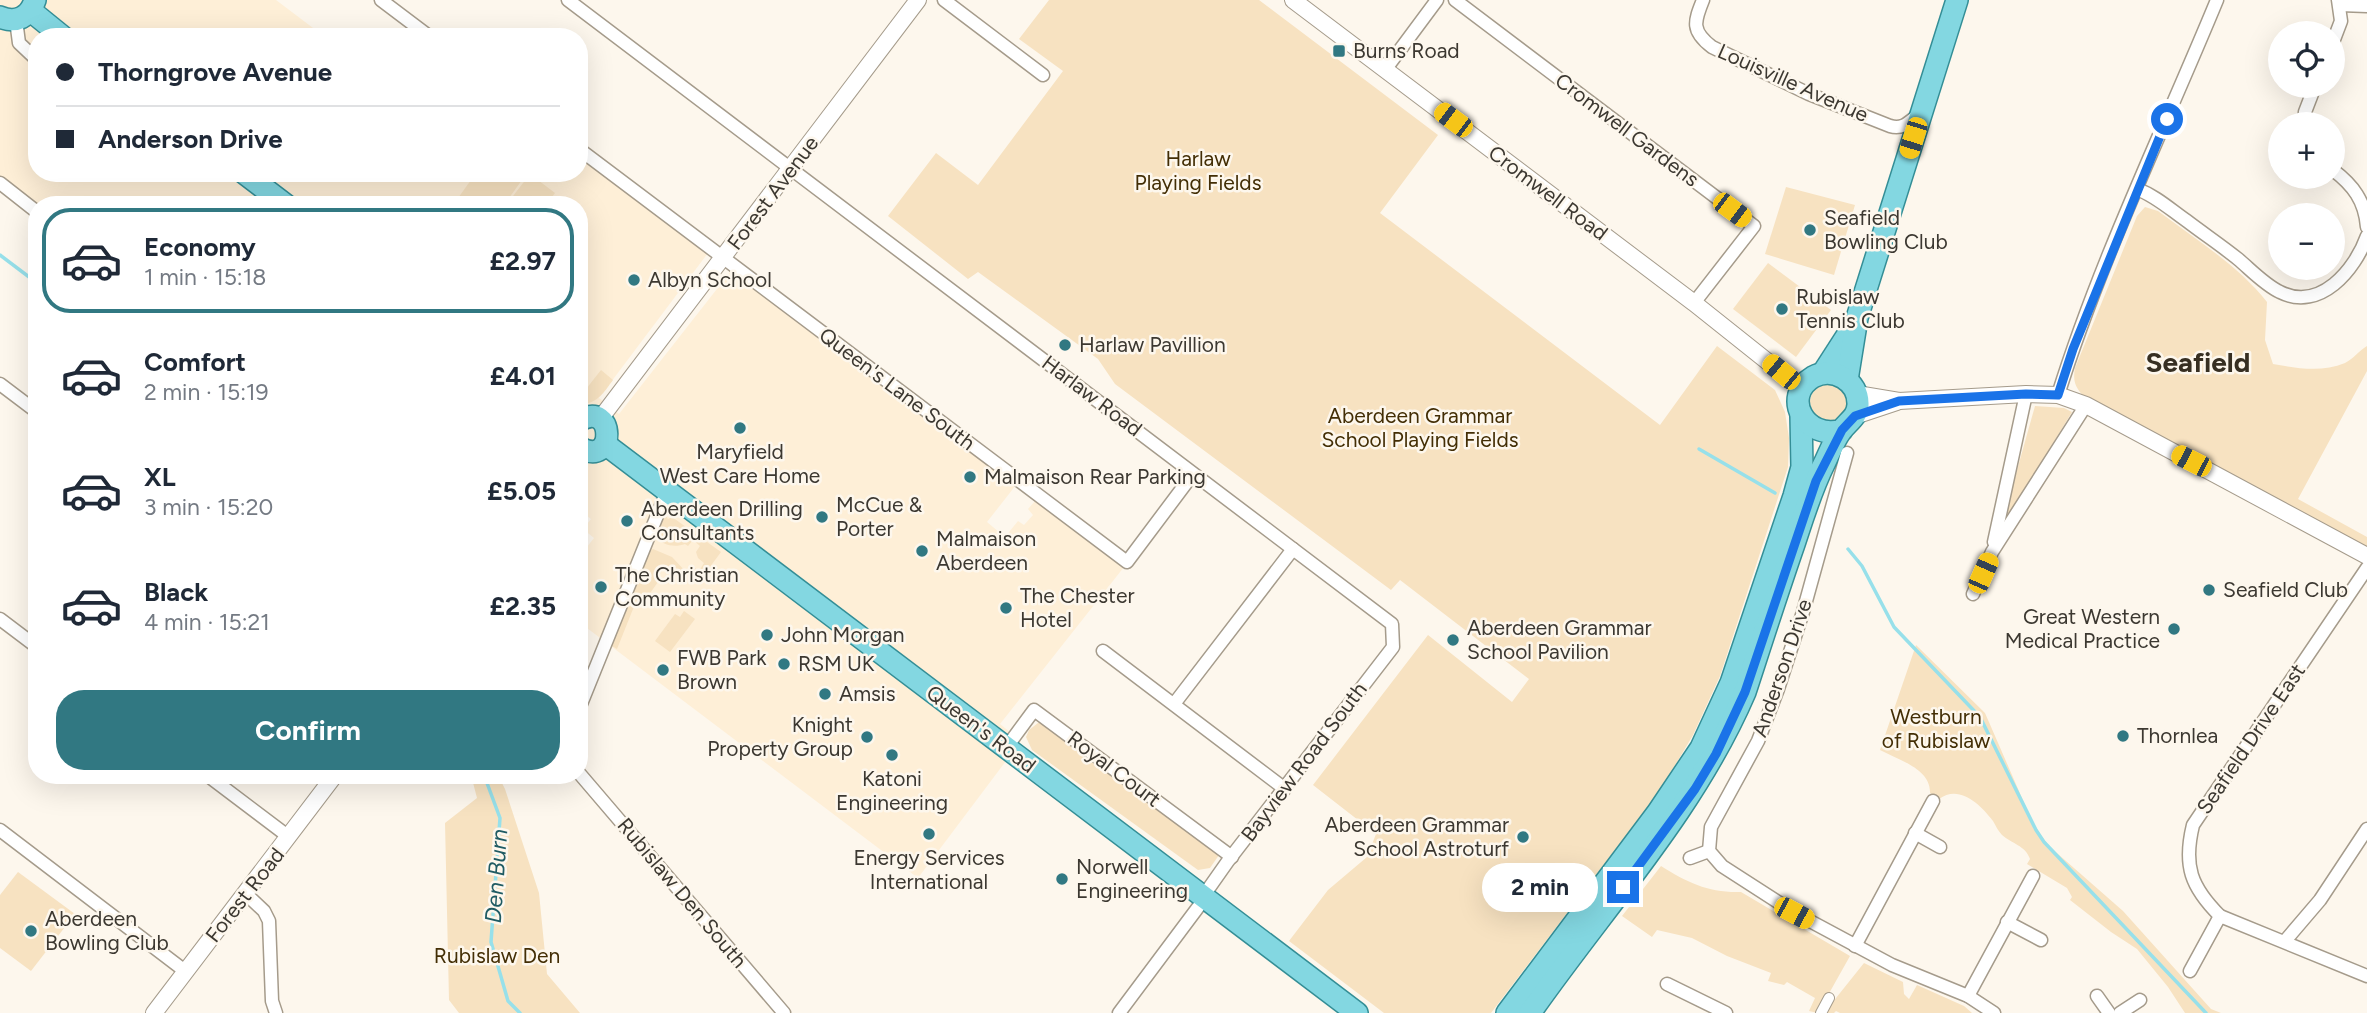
<!DOCTYPE html>
<html lang="en">
<head>
<meta charset="utf-8">
<style>
	body { margin:0; font-family:Figtree,sans-serif; background:#f2f2f3; color:#1f2937; height:100vh; display:flex; flex-direction:column; font-size:26px; white-space:nowrap }
	* { box-sizing:border-box; margin:0 }
	p { font-size:23px; color:#747a83 }
	.icon { flex:none; width:38px; height:38px; fill:none; stroke:currentColor; stroke-width:2; stroke-linecap:round; stroke-linejoin:round }
	.map { position:relative; flex:1; overflow:hidden }
	.panel { position:absolute; left:28px; top:196px; width:560px; height:588px; display:flex; flex-direction:column; background:#fff; border-radius:28px; box-shadow:0 7px 28px #0002 }
	.panel>* { flex:none }
	.banner { position:absolute; left:28px; top:28px; width:560px; height:154px; border-radius:28px; box-shadow:0 7px 28px #0002; display:grid; align-content:center; height:154px; padding:0 28px; background:#fff }
	.fabs { position:absolute; left:2268px; top:21px; display:grid; gap:14px }
	.fabs a { display:grid; place-items:center; width:77px; height:77px; border-radius:50%; background:#fff; box-shadow:0 7px 28px #0002; font-size:35px }
	.end { position:absolute; width:32px; height:32px; margin:-16px; border:9px solid #1a73e8; background:#fff; box-shadow:0 0 0 4px #fff }
	.from { border-radius:50% }
	.bubble { position:absolute; height:49px; border-radius:24px; background:#fff; box-shadow:0 7px 28px #0002; font-size:23px; font-weight:700; line-height:49px; text-align:center }
	.car { position:absolute; width:21px; height:42px; margin:-21px -10px; border-radius:9px; box-shadow:0 0 5px 2px #0007; background:linear-gradient(#f5c518 24%,#345 0 40%,#f5c518 0 76%,#345 0 86%,#f5c518 0) }
	.banner b { display:flex; align-items:center; gap:24px; height:66px; font-size:26px }
	.banner b+b { border-top:2px solid #e0e1e3 }
	.banner i { width:18px; height:18px; background:#1f2937 }
	ul { padding:12px 0 0; list-style:none }
	li { display:flex; align-items:center; gap:21px; height:105px; margin:0 14px 10px; padding:0 14px; border:4px solid transparent; border-radius:28px }
	li div { flex:1 }
	li b { display:block; font-size:26px }
	li em { font-style:normal; font-weight:700 }
	li.current { border-color:#317882 }
	li>.icon { width:63px; height:63px; stroke-width:1.5 }
	.primary-button { display:flex; gap:14px; margin-top:auto; padding:14px 28px }
	.primary-button a { flex:1; height:80px; border-radius:28px; background:#317882; color:#fff; font-size:28px; font-weight:700; line-height:80px; text-align:center }
	.map>svg:first-child { display:block }
</style>
</head>
<body>
<div class="map">
<svg width="2367" height="1013" viewBox="0 0 2367 1013">
	<rect width="100%" height="100%" fill="#fdf7ed"/>
	<path fill="#feefd7" d="M0,0h276l49,37h-288v136h542v-17l129,97 -109,145 20,16 112,-143 285,214 -29,37 18,15 13,-16 6,4 9,-10 -5,-6 8,-9 88,67 -124,157 21,17 -103,137 -339,-256v-65l15,-19 -11,-9 8,-10 -12,-9v-305h-542l-37,-28z"/>
	<g fill="#f7e2c1">
		<path d="M1049,0h210l179,135 -58,78 280,212 57,-79 58,44 10,22 4,26 -1,29 -68,209 -27,59 -33,56 -169,222h-107l-95,-72 39,-51 39,-33 9,-23 -63,-49 115,-150 84,67 17,-23 -129,-99 -9,10 -276,-206 -17,-25 -120,-87 -10,7 -80,-63 48,-63 42,32 85,-114 -44,-32z"/>
		<path d="M476,173h51l-23,32h-51z"/>
		<path d="M530,174l25,19 -9,12h-40z"/>
		<path d="M1786,187l69,18 -21,70 -69,-21z"/>
		<path d="M2145,207l13,4c37,28 80,54 109,91l-2,38 8,24c24,4 48,9 72,-1 8,-4 15,-13 22,-17v25l-69,128 69,38v14l-279,-150c-11,-12 -16,-17 -13,-33l62,-152z"/>
		<path d="M1768,263l63,47 -35,47 -63,-48z"/>
		<path d="M601,370l12,10c-9,12 -16,25 -34,24v-6z"/>
		<circle cx="1829" cy="402" r="19"/>
		<path d="M2035,406l29,2 8,4 -72,119z"/>
		<path d="M666,516l2,3 4,-2 49,35 -23,31 -14,-10 -4,6 -16,-11 -8,12 2,2 -15,21 -6,-4 -20,50 -5,-3 37,-94 4,-3 19,8 13,14h3l4,-5 7,5 5,-8 -6,-5 -2,-6 4,-6 -7,-6 -5,6 -3,-2c-11,4 -22,1 -30,-7l7,-18z"/>
		<path d="M684,611l11,8 -25,33 -15,-11 20,-27 5,3z"/>
		<path d="M1916,645l69,68 47,108 10,16 8,10 73,64 88,98 10,4h-36l-17,-26 -31,-38 -26,-17 -41,-32 2,-3 -5,-9 -40,-24 3,-5c-5,-14 -18,-15 -28,-24 -4,-4 -6,-9 -9,-14 -13,-17 -34,-37 -54,-22l-9,-6c1,-24 -31,-33 -50,-43z"/>
		<path d="M1038,723h6l175,132 -9,13 -12,2 -166,-120 -6,-13 3,-7z"/>
		<path d="M471,775h27l7,14 34,104 8,81 33,39h-121l-10,-13 -4,-177 32,-25z"/>
		<path d="M1661,866c27,17 48,27 80,26l109,64 -32,57 -9,-2 6,-13 -28,-16 -3,3 -16,-4 3,-8 -44,-17 -35,-18 -35,-8 -5,7 -30,-21z"/>
		<path d="M18,872l57,42 -44,57 -31,-23v-53z"/>
		<path d="M1864,963l39,19 1,12 5,5 8,-14 47,21 8,7h-132l-4,-2 -2,2h-10z"/>
	</g>
	<g fill="none" stroke-linecap="round" stroke-linejoin="round">
		<g stroke="#97e0ea" stroke-width="3.5">
			<path d="M0,255l37,28"/>
			<path d="M1699,449l76,44"/>
			<path d="M1848,549l14,17 32,61 86,90 56,113 8,12 162,171"/>
			<path d="M484,775l16,43 -9,124 17,59 12,12"/>
		</g>
		<g stroke="#a59b8b" stroke-width="12">
			<path id="pedestrian" d="M1821,1013l8,-15"/>
		</g>
		<g stroke="#a59b8b" stroke-width="15">
			<g id="minor">
				<path d="M381,0l49,37"/>
				<path d="M568,0l824,624 1,23 -165,214 -19,27 -10,18 -80,107"/>
				<path d="M944,0l99,75"/>
				<path d="M1455,0l299,226 -60,77"/>
				<path d="M1703,0c-9,22 -12,31 9,47l97,47 81,32c13,4 19,-4 29,-12"/>
				<path d="M2340,5l27,1"/>
				<path d="M16,20l3,23 18,17"/>
				<path d="M2333,42l8,-21 -3,-21"/>
				<path d="M1385,70l52,-70"/>
				<path d="M2304,124l1,-12 10,-26"/>
				<path d="M579,149l548,413 66,-88"/>
				<path d="M2333,170c20,15 32,31 34,57"/>
				<path d="M0,183l37,29"/>
				<path d="M2137,189c19,7 34,21 50,32 17,13 35,25 51,38 13,11 27,26 42,33 40,20 75,-22 87,-56"/>
				<path d="M0,384l37,28"/>
				<path d="M2058,395c42,-135 105,-264 159,-395"/>
				<path d="M1847,453l-44,159 -25,77 -20,52 -47,86 -2,24 13,15 73,47 97,52 76,31 26,17"/>
				<path d="M1994,542l32,-148"/>
				<path d="M1973,594l19,-42 94,-147"/>
				<path d="M0,619l37,28"/>
				<path d="M1103,651l182,138"/>
				<path d="M1174,704l119,-155"/>
				<path d="M579,709l88,-218"/>
				<path d="M1006,748l28,-38 198,147"/>
				<path d="M579,773l205,240"/>
				<path d="M207,775l82,62"/>
				<path d="M0,830l185,141"/>
				<path d="M1915,833l25,14"/>
				<path d="M1690,858l19,-7"/>
				<path d="M246,894l18,17 5,10 3,80 4,12"/>
				<path d="M2220,916c-29,-29 -37,-50 -27,-91l174,-257"/>
				<path d="M2007,922l34,18"/>
				<path d="M2285,941l35,-41 47,-71"/>
				<path d="M1855,946l78,-145"/>
				<path d="M2190,971l30,-55 147,60"/>
				<path d="M1667,984l59,29"/>
				<path d="M1968,996l65,-120"/>
				<path d="M2097,996l12,17"/>
				<path d="M2120,1013l20,-13"/>
			</g>
		</g>
		<g stroke="#a59b8b" stroke-width="18">
			<g id="tertiary">
				<path d="M1293,0l401,303 108,86"/>
				<path d="M1857,394l42,7 127,-7 32,1 28,10 281,151"/>
				<path d="M1855,416l42,-14"/>
				<path d="M600,419l318,-419"/>
				<path d="M154,1013l181,-238"/>
			</g>
		</g>
		<g stroke="#348e96" stroke-width="24">
			<g id="primary">
				<path d="M31,11l32,26"/>
				<path d="M0,17c16,7 30,0 35,-17"/>
				<path d="M244,173l42,32"/>
				<path d="M1823,373l29,-45"/>
				<path d="M1847,380l10,-62 100,-318"/>
				<path d="M579,421c36,-23 38,49 0,26"/>
				<path d="M605,444l752,569"/>
				<path d="M1507,1013l151,-201 43,-64 30,-65 63,-187 8,-29 -1,-52"/>
				<path d="M1530,1013c74,-106 164,-202 215,-321 16,-49 32,-99 49,-148 9,-27 17,-54 30,-80 5,-10 10,-24 17,-33 7,-10 16,-13 17,-26 1,-24 -25,-39 -45,-28 -32,19 -8,64 29,53"/>
			</g>
		</g>
		<use href="#pedestrian" stroke="#fff" stroke-width="10"/>
		<use href="#minor" stroke="#fff" stroke-width="12"/>
		<use href="#tertiary" stroke="#fff" stroke-width="16"/>
		<use href="#primary" stroke="#83d7e1" stroke-width="21"/>
	</g>
	<g fill="none" stroke-linecap="round" stroke-linejoin="round">
		<path stroke="#1a73e8" stroke-width="9" d="M1623,887l72,-98 21,-35 29,-62 71,-211 26,-51 13,-14 44,-15 127,-7 32,1 15,-46 94,-230"/>
	</g>
	<g fill="#317882" stroke="#fdf7ed" stroke-width="2.5">
		<rect x="1332" y="44" width="14" height="14" rx="3.5"/>
		<circle cx="1810" cy="230" r="7"/>
		<circle cx="634" cy="280" r="7"/>
		<circle cx="1782" cy="309" r="7"/>
		<circle cx="1065" cy="345" r="7"/>
		<circle cx="740" cy="428" r="7"/>
		<circle cx="970" cy="477" r="7"/>
		<circle cx="822" cy="517" r="7"/>
		<circle cx="627" cy="521" r="7"/>
		<circle cx="922" cy="551" r="7"/>
		<circle cx="601" cy="587" r="7"/>
		<circle cx="2209" cy="590" r="7"/>
		<circle cx="1006" cy="608" r="7"/>
		<circle cx="2174" cy="629" r="7"/>
		<circle cx="767" cy="635" r="7"/>
		<circle cx="1453" cy="640" r="7"/>
		<circle cx="784" cy="664" r="7"/>
		<circle cx="663" cy="670" r="7"/>
		<circle cx="825" cy="694" r="7"/>
		<circle cx="2123" cy="736" r="7"/>
		<circle cx="867" cy="737" r="7"/>
		<circle cx="892" cy="755" r="7"/>
		<circle cx="929" cy="834" r="7"/>
		<circle cx="1523" cy="837" r="7"/>
		<circle cx="1062" cy="879" r="7"/>
		<circle cx="31" cy="931" r="7"/>
	</g>
	<g text-anchor="middle" stroke-width="5" stroke-linejoin="round" paint-order="stroke">
		<g font-size="21" fill="#3c3831" stroke="#fdf7ed" text-anchor="start">
			<text x="1353" y="58">Burns Road</text>
			<text x="1824" y="225">Seafield<tspan x="1824" dy="24">Bowling Club</tspan></text>
			<text x="648" y="287">Albyn School</text>
			<text x="1796" y="304">Rubislaw<tspan x="1796" dy="24">Tennis Club</tspan></text>
			<text x="1079" y="352">Harlaw Pavillion</text>
			<text x="740" y="459" text-anchor="middle">Maryfield<tspan x="740" dy="24">West Care Home</tspan></text>
			<text x="984" y="484">Malmaison Rear Parking</text>
			<text x="836" y="512">McCue &amp;<tspan x="836" dy="24">Porter</tspan></text>
			<text x="641" y="516">Aberdeen Drilling<tspan x="641" dy="24">Consultants</tspan></text>
			<text x="936" y="546">Malmaison<tspan x="936" dy="24">Aberdeen</tspan></text>
			<text x="615" y="582">The Christian<tspan x="615" dy="24">Community</tspan></text>
			<text x="2223" y="597">Seafield Club</text>
			<text x="1020" y="603">The Chester<tspan x="1020" dy="24">Hotel</tspan></text>
			<text x="2160" y="624" text-anchor="end">Great Western<tspan x="2160" dy="24">Medical Practice</tspan></text>
			<text x="1467" y="635">Aberdeen Grammar<tspan x="1467" dy="24">School Pavilion</tspan></text>
			<text x="781" y="642">John Morgan</text>
			<text x="677" y="665">FWB Park<tspan x="677" dy="24">Brown</tspan></text>
			<text x="798" y="671">RSM UK</text>
			<text x="839" y="701">Amsis</text>
			<text x="853" y="732" text-anchor="end">Knight<tspan x="853" dy="24">Property Group</tspan></text>
			<text x="2137" y="743">Thornlea</text>
			<text x="892" y="786" text-anchor="middle">Katoni<tspan x="892" dy="24">Engineering</tspan></text>
			<text x="1509" y="832" text-anchor="end">Aberdeen Grammar<tspan x="1509" dy="24">School Astroturf</tspan></text>
			<text x="929" y="865" text-anchor="middle">Energy Services<tspan x="929" dy="24">International</tspan></text>
			<text x="1076" y="874">Norwell<tspan x="1076" dy="24">Engineering</tspan></text>
			<text x="45" y="926">Aberdeen<tspan x="45" dy="24">Bowling Club</tspan></text>
		</g>
		<g font-size="21" fill="#3c3831" stroke="#fdf7ed">
			<text transform="translate(1793 83) rotate(24)" y="7">Louisville Avenue</text>
			<text transform="translate(1627 130) rotate(37)" y="7">Cromwell Gardens</text>
			<text transform="translate(773 193) rotate(-53)" y="7">Forest Avenue</text>
			<text transform="translate(1548 193) rotate(37)" y="7">Cromwell Road</text>
			<text transform="translate(897 389) rotate(37)" y="7">Queen's Lane South</text>
			<text transform="translate(1092 396) rotate(37)" y="7">Harlaw Road</text>
			<text transform="translate(1782 668) rotate(-71)" y="7">Anderson Drive</text>
			<text transform="translate(981 729) rotate(37)" y="7">Queen's Road</text>
			<text transform="translate(2251 739) rotate(-56)" y="7">Seafield Drive East</text>
			<text transform="translate(1304 762) rotate(-53)" y="7">Bayview Road South</text>
			<text transform="translate(1114 769) rotate(37)" y="7">Royal Court</text>
			<text transform="translate(682 893) rotate(50)" y="7">Rubislaw Den South</text>
			<text transform="translate(245 895) rotate(-52)" y="7">Forest Road</text>
		</g>
		<g font-size="21" fill="#432e05" stroke="#fdf7ed">
			<text x="1198" y="166">Harlaw<tspan x="1198" dy="24">Playing Fields</tspan></text>
			<text x="1420" y="423">Aberdeen Grammar<tspan x="1420" dy="24">School Playing Fields</tspan></text>
			<text x="1936" y="724">Westburn<tspan x="1936" dy="24">of Rubislaw</tspan></text>
			<text x="497" y="963">Rubislaw Den</text>
		</g>
		<g font-size="23" font-style="italic" fill="#1f5b63" stroke="#fdf7ed">
			<text transform="translate(496 876) rotate(-86)" y="8">Den Burn</text>
		</g>
		<g font-size="28" font-weight="bold" fill="#372f22" stroke="#fdf7ed">
			<text x="2198" y="372">Seafield</text>
		</g>
	</g>
</svg>
<div class="fabs">
<a><svg class="icon" aria-label="locate" viewBox="0 0 24 24"><circle cx="12" cy="12" r="6"/><path d="M12 2v4M12 18v4M2 12h4M18 12h4"/></svg></a>
<a>+</a>
<a>−</a>
</div>
<i class="end from" style="left:2167px;top:119px"></i>
<i class="end" style="left:1623px;top:887px"></i>
<div class="bubble" style="left:1482px;top:863px;width:116px">2 min</div>
<i class="car" style="left:1453px;top:120px;rotate:307deg"></i>
<i class="car" style="left:1913px;top:138px;rotate:197deg"></i>
<i class="car" style="left:1732px;top:210px;rotate:127deg"></i>
<i class="car" style="left:1781px;top:372px;rotate:309deg"></i>
<i class="car" style="left:2191px;top:461px;rotate:297deg"></i>
<i class="car" style="left:1983px;top:573px;rotate:24deg"></i>
<i class="car" style="left:1794px;top:913px;rotate:118deg"></i>
<div class="banner">
<b><i class="from"></i>Thorngrove Avenue</b>
<b><i></i>Anderson Drive</b>
</div>
<section class="panel">
<ul>
<li class="current"><svg class="icon" aria-label="car" viewBox="0 0 24 24"><path d="M5 17H2v-5l4-1 3-4h7l3 4 3 1v5h-3M9 17h6M6 11h13"/><circle cx="7" cy="17" r="2"/><circle cx="17" cy="17" r="2"/></svg><div><b>Economy</b><p>1 min · 15:18</p></div><em>£2.97</em></li>
<li><svg class="icon" aria-label="car" viewBox="0 0 24 24"><path d="M5 17H2v-5l4-1 3-4h7l3 4 3 1v5h-3M9 17h6M6 11h13"/><circle cx="7" cy="17" r="2"/><circle cx="17" cy="17" r="2"/></svg><div><b>Comfort</b><p>2 min · 15:19</p></div><em>£4.01</em></li>
<li><svg class="icon" aria-label="car" viewBox="0 0 24 24"><path d="M5 17H2v-5l4-1 3-4h7l3 4 3 1v5h-3M9 17h6M6 11h13"/><circle cx="7" cy="17" r="2"/><circle cx="17" cy="17" r="2"/></svg><div><b>XL</b><p>3 min · 15:20</p></div><em>£5.05</em></li>
<li><svg class="icon" aria-label="car" viewBox="0 0 24 24"><path d="M5 17H2v-5l4-1 3-4h7l3 4 3 1v5h-3M9 17h6M6 11h13"/><circle cx="7" cy="17" r="2"/><circle cx="17" cy="17" r="2"/></svg><div><b>Black</b><p>4 min · 15:21</p></div><em>£2.35</em></li>
</ul>
<div class="primary-button"><a>Confirm</a></div>
</section>
</div>
</body>
</html>
